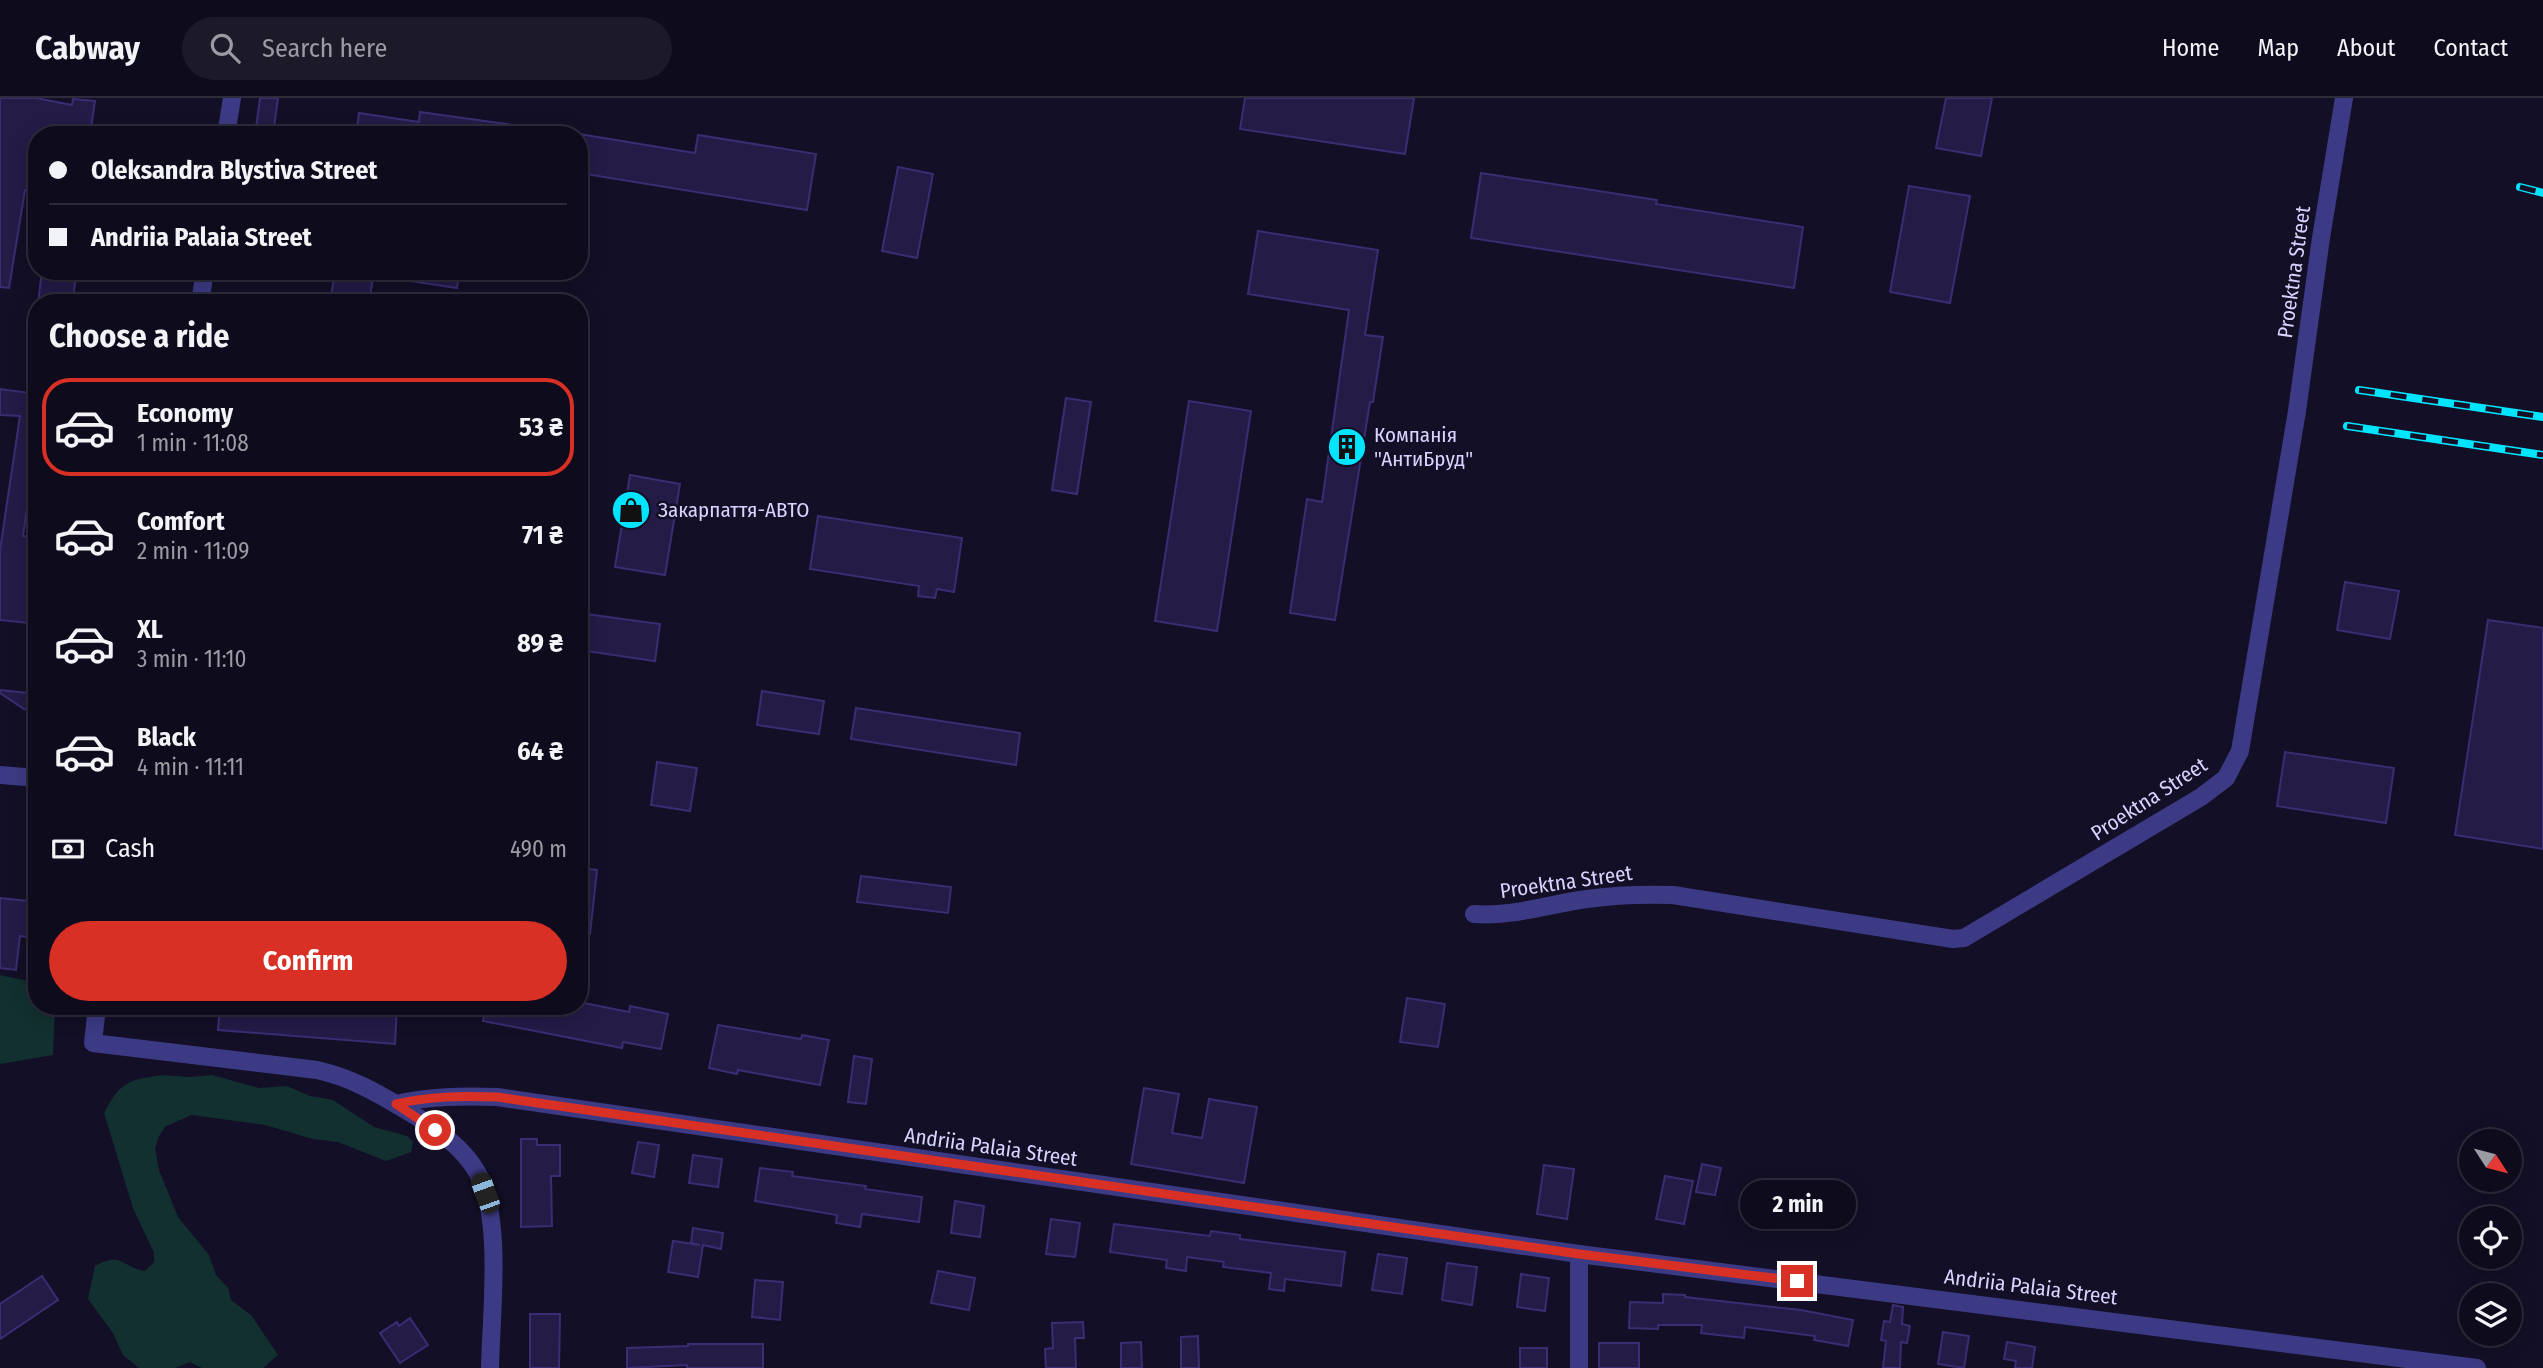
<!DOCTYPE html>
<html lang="en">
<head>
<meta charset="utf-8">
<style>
	body { margin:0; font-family:"Fira Sans Condensed",sans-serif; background:#1c1929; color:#f1f3f6; height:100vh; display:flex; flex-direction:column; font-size:26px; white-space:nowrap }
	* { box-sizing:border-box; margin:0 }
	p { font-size:23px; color:#9b9ba3 }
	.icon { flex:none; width:38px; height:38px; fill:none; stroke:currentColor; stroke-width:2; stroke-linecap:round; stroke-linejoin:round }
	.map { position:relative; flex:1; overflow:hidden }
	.panel { position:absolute; left:28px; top:196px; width:560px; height:721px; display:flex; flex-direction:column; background:#0e0b1c; border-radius:28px; box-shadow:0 4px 18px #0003,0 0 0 2px #2e2b3b }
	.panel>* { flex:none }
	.hud { position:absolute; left:28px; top:28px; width:560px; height:154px; border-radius:28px; box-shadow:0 4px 18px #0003,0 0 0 2px #2e2b3b; display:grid; align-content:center; height:154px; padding:0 21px; background:#0e0b1c }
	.needle { width:46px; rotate:126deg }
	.tools { position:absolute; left:2459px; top:1031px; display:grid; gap:14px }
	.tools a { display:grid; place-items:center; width:63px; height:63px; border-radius:50%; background:#0e0b1c; box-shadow:0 4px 18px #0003,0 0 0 2px #2e2b3b; font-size:35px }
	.end { position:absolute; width:32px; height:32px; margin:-16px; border:9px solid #d93025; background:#fff; box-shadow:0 0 0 4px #fff }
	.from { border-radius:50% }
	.bubble { position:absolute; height:49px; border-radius:24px; background:#0e0b1c; box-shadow:0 4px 18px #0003,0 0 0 2px #2e2b3b; font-size:23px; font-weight:700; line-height:49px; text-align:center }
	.car { position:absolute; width:21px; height:42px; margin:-21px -10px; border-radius:9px; box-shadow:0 0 5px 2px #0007; background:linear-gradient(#222 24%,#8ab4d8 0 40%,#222 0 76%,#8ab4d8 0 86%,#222 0) }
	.hud b { display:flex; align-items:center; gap:24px; height:66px; font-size:26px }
	.hud b+b { border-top:2px solid #2e2b3b }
	.hud i { width:18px; height:18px; background:#f1f3f6 }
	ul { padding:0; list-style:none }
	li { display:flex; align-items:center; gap:21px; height:98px; margin:0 14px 10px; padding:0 7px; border:4px solid transparent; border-radius:28px }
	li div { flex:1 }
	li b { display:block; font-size:26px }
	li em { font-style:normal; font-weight:700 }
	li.active { border-color:#d93025 }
	li>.icon { width:63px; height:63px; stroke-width:1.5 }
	h2 { padding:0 21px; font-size:32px; line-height:84px }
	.pay { display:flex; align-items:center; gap:18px; height:77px; padding:0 21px; font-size:26px }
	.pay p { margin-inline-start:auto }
	.cta { display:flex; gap:14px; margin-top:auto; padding:14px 21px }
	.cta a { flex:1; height:80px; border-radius:42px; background:#d93025; color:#fff; font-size:28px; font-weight:700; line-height:80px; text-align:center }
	header { display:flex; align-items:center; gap:42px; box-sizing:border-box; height:98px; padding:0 35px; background:#0e0b1c; border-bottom:2px solid #2e2b3b }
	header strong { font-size:33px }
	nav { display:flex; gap:38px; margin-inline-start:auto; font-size:24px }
	.search { width:490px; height:63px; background:#1c1929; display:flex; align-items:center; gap:18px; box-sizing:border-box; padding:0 24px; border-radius:38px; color:#9b9ba3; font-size:26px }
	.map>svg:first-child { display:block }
</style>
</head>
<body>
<header>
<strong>Cabway</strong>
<div class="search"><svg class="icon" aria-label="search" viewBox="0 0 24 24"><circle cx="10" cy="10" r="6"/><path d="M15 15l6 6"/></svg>Search here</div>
<nav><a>Home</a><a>Map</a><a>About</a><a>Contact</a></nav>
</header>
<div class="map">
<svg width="2543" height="1270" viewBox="0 0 2543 1270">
	<rect width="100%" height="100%" fill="#130f26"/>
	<g fill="#12302f">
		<path d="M0,877l37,8v23h18l-2,49 -53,9z"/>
		<path d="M162,977l27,2 23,-2 47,13 28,-2 23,10 23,4 41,27 33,9 6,6 -2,10 -25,9 -48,-19 -25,-3 -48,-14 -73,-10 -26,11 -7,10 -4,12 4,22 19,47 31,38 7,20 12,13 3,12 20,15 27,40 -15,13h-61l-12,-6 -15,6h-36l-16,-13 -10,-22 -25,-34 7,-33c27,-15 26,1 50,5l9,-9v-9l-21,-45 -29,-95c16,-31 24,-33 58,-38z"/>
	</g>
	<g fill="#241b47" stroke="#3b2d73" stroke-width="2">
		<path d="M0,0h36l36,7 1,-6 22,2 -5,34h-55l-7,55h-3l-16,98 -9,-1z"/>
		<path d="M260,0h18l-5,37h-18z"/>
		<path d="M1245,0h169l-9,56 -165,-25z"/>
		<path d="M1946,0h46l-11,58 -45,-8z"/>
		<path d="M420,14l94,13v10h-158l3,-22 60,9z"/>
		<path d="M579,36l116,19 3,-18 118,19 -9,56 -228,-37z"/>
		<path d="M898,69l35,7 -16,84 -35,-7z"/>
		<path d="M1481,75l176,27 -1,4 147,23 -9,61 -323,-50z"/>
		<path d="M1909,88l61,10 -20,107 -60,-11z"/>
		<path d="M1258,133l120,19 -13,85 18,2 -10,65h-3l-35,218 -45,-7 17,-114 15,3 27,-192 -101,-16z"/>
		<path d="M42,173h35l-5,32h-34z"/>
		<path d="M335,173h39l-5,32h-39z"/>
		<path d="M411,173h48l-2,17 -47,-7z"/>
		<path d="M0,291l37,5v66l-3,-1 -11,77 12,2 -4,32 6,1v19l-4,-1 -5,34 -28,-3v-70l20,-134 -20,-1z"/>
		<path d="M1066,300l25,4 -14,92 -25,-4z"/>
		<path d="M1189,303l62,10 -34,220 -62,-10z"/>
		<path d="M630,377l50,9 -15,91 -50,-8z"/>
		<path d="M818,418l144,22 -8,54 -17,-3 -2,9 -17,-2 1,-10 -109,-17z"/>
		<path d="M2345,484l54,9 -9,48 -53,-9z"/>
		<path d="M579,515l81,11 -5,37 -76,-11z"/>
		<path d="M2488,522l55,8v221l-88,-14z"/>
		<path d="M0,592l37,4v17l-13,-2 -24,-16z"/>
		<path d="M762,593l62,10 -5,33 -62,-9z"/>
		<path d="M856,610l164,25 -4,32 -165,-26z"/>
		<path d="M2285,654l109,16 -8,55 -109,-17z"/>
		<path d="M657,664l40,6 -7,43 -39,-6z"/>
		<path d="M579,770l18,2 -7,64 -11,-1z"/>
		<path d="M861,778l90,11 -3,26 -91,-11z"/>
		<path d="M0,800l37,4v36l-17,-2 -4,34 -16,-2z"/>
		<path d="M1407,900l38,6 -7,43 -38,-5z"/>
		<path d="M579,904l50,10 1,-6 38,8 -7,35 -38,-7 -1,6 -139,-27 3,-15h93z"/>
		<path d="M220,908h177l-2,38 -177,-14z"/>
		<path d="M718,927l83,14 1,-4 27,5 -9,45 -82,-15 -1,4 -28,-6z"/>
		<path d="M854,958l18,3 -6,45 -18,-2z"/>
		<path d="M1144,990l35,6 -7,39 30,5 7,-39 48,8 -13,76 -113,-19z"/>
		<path d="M521,1041h16v6h23v31h-9l1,50 -31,1z"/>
		<path d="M638,1044l21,3 -5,32 -22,-4z"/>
		<path d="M693,1057l29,4 -4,28 -29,-4z"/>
		<path d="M1702,1066l19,4 -6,27 -19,-3z"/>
		<path d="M1544,1067l30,4 -7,50 -30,-5z"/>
		<path d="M760,1070l33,4 -1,4 74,10 -1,3 57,8 -3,25 -57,-8 -2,13 -24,-4 1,-8 -82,-14z"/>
		<path d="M1665,1078l28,5 -9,43 -28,-5z"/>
		<path d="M955,1103l29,5 -4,31 -29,-4z"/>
		<path d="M1051,1121l29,4 -5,34 -29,-3z"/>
		<path d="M1114,1126l96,12 1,-5 29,4v4l105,13 -4,34 -56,-7 -1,12 -15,-2 2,-16 -48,-6 1,-5 -37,-5 -1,14 -20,-3 1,-8 -57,-8z"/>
		<path d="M693,1130l30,5 -2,16 -18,-4 -5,32 -30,-5 5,-31 27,4 -9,-2z"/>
		<path d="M1378,1156l29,4 -5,36 -30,-4z"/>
		<path d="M1447,1165l30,4 -5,38 -30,-5z"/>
		<path d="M938,1173l37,7 -6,32 -38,-7z"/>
		<path d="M1521,1176l28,4 -4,33 -28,-4z"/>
		<path d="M42,1178l16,24 -58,39v-35z"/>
		<path d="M755,1182l28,2 -3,38 -28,-3z"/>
		<path d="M1663,1196l22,1v2l116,13 52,10 -5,26 -34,-6 1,-4 -70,-9 -1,11 -43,-5 1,-8h-44v4l-29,-1 1,-26 33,1z"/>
		<path d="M1893,1207l10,2 -1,17 8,2 -3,17 -6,-1 -1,26h-17l3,-27 -5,-1 3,-19 6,1z"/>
		<path d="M530,1216h30l-1,54h-29z"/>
		<path d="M410,1220l18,27 -28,18 -20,-30 17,-11 2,4z"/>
		<path d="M1083,1224l1,16h-9l1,30h-30l-1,-19 8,-1 -1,-25z"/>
		<path d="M1943,1234l26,4 -5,32 -26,-4z"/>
		<path d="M1198,1238l1,32h-18v-31z"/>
		<path d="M1141,1244l1,26h-21v-25z"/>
		<path d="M2007,1244l28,5 -3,21h-17l1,-7 -12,-2z"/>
		<rect x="1599" y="1245" width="40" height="25"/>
		<path d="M688,1246h75v24h-76v-3l-60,3v-20l61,-2z"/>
		<rect x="1520" y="1250" width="27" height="20"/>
	</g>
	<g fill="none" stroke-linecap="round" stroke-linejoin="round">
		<g stroke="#3d3a85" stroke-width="18">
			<path d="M226,37l6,-37"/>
			<path d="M200,205l5,-32"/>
			<path d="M0,677l37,3"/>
			<path d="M1474,816c38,3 75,-10 113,-15 28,-4 57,-5 86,-4l280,44 11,-1 237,-141 25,-19 14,-27 57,-340 24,-173 23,-140"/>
			<path d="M97,908l-4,37 224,27c32,7 59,22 87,39 26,15 58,36 73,63 26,45 14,143 13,196"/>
			<path d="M396,1006c34,-8 66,-8 101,-7l1082,157 898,114"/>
			<path d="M1579,1270v-114"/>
		</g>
		<g stroke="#00e5ff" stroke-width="8">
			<g id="rail">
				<path d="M2520,89l23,6"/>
				<path d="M2359,292l184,27"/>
				<path d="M2347,328l196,29"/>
			</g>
		</g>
		<use href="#rail" stroke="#130f26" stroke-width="5" stroke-dasharray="16" stroke-linecap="butt"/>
	</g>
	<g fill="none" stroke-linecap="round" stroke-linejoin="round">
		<path stroke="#d93025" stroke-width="9" d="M435,1032l-39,-26c34,-8 66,-8 101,-7l1082,157 218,27"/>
	</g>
	<defs>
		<g id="building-disc" transform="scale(2.0125)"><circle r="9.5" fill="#00e5ff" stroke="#130f26"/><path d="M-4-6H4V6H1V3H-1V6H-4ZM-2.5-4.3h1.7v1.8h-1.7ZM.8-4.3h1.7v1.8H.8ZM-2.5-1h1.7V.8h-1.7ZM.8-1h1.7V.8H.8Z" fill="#111"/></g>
		<g id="shop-disc" transform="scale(2.0125)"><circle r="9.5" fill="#00e5ff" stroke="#130f26"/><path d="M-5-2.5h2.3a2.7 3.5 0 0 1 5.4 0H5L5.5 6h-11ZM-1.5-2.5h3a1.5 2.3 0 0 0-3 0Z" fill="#111"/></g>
	</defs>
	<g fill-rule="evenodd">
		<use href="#building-disc" x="1347" y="349"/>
		<use href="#shop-disc" x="631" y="412"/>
	</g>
	<g text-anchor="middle" stroke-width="5" stroke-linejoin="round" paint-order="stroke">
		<g font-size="21" fill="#d9d4ff" stroke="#130f26">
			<text transform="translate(2294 174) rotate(-82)" y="7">Proektna Street</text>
			<text transform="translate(2149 701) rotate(-33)" y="7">Proektna Street</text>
			<text transform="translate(1566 784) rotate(-8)" y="7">Proektna Street</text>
			<text transform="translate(991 1049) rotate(8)" y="7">Andriia Palaia Street</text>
			<text transform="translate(2031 1189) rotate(7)" y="7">Andriia Palaia Street</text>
		</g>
		<g font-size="21" fill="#d9d4ff" stroke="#130f26" text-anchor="start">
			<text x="1374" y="344">Компанія<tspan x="1374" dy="24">"АнтиБруд"</tspan></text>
			<text x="658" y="419">Закарпаття-АВТО</text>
		</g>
	</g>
</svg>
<div class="tools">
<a><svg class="needle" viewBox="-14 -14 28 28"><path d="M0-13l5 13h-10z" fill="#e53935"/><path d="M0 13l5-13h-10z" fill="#9b9ba3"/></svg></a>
<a><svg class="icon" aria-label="locate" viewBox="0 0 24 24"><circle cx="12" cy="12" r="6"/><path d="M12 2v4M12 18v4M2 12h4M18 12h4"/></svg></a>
<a><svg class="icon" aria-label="layers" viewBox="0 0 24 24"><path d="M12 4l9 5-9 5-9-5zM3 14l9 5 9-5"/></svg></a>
</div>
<i class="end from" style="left:435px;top:1032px"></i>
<i class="end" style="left:1797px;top:1183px"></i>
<div class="bubble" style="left:1740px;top:1082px;width:116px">2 min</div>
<i class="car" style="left:485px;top:1095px;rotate:340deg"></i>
<div class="hud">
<b><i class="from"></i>Oleksandra Blystiva Street</b>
<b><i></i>Andriia Palaia Street</b>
</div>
<section class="panel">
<h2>Choose a ride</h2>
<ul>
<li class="active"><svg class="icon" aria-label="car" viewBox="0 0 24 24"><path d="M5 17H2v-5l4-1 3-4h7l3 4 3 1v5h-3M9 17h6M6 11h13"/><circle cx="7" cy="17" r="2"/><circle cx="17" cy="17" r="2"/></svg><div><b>Economy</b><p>1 min · 11:08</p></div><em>53 ₴</em></li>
<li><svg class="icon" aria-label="car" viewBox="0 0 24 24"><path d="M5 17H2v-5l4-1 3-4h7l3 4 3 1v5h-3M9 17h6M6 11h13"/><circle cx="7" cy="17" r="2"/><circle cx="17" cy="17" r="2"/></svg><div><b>Comfort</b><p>2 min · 11:09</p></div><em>71 ₴</em></li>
<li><svg class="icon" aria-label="car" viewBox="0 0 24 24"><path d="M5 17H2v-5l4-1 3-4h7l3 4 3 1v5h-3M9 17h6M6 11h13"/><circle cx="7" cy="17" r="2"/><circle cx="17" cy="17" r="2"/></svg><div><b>XL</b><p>3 min · 11:10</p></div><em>89 ₴</em></li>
<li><svg class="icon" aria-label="car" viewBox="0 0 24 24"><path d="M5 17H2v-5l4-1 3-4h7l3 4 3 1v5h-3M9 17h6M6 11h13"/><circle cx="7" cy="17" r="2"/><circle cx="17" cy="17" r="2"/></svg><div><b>Black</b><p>4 min · 11:11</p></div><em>64 ₴</em></li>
</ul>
<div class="pay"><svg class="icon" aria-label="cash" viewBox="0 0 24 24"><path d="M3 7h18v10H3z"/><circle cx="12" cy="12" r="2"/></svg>Cash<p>490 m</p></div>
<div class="cta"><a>Confirm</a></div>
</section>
</div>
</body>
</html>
